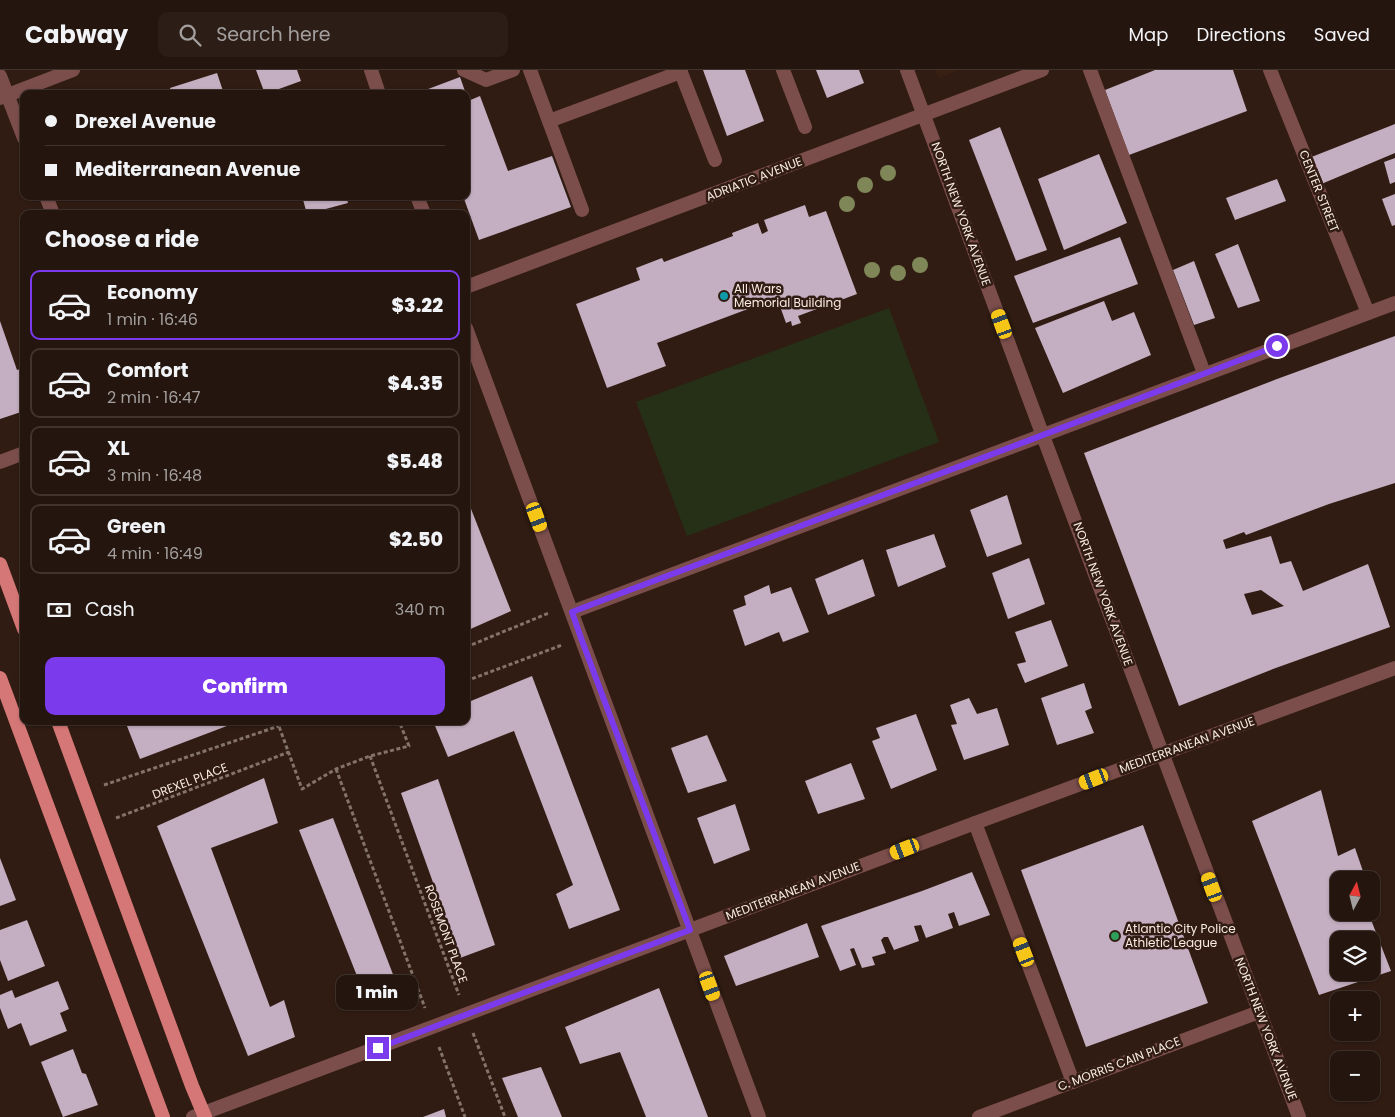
<!DOCTYPE html>
<html lang="en">
<head>
<meta charset="utf-8">
<style>
	body { margin:0; font-family:Poppins,sans-serif; background:#2c1e17; color:#f1f3f6; height:100vh; display:flex; flex-direction:column; font-size:19px; white-space:nowrap }
	* { box-sizing:border-box; margin:0 }
	p { font-size:16px; color:#a39f9e }
	.icon { flex:none; width:28px; height:28px; fill:none; stroke:currentColor; stroke-width:2; stroke-linecap:round; stroke-linejoin:round }
	.map { position:relative; flex:1; overflow:hidden }
	.side { position:absolute; left:20px; top:140px; width:450px; height:515px; display:flex; flex-direction:column; background:#24150e; border-radius:10px; box-shadow:0 1px 4px #0004,0 0 0 1px #41342e }
	.side>* { flex:none }
	.top-card { position:absolute; left:20px; top:20px; width:450px; height:110px; border-radius:10px; box-shadow:0 1px 4px #0004,0 0 0 1px #41342e; display:grid; align-content:center; height:110px; padding:0 25px; background:#24150e }
	.needle { width:32px; rotate:7deg }
	.buttons { position:absolute; left:1330px; top:801px; display:grid; gap:10px }
	.buttons a { display:grid; place-items:center; width:50px; height:50px; border-radius:10px; background:#24150e; box-shadow:0 1px 4px #0004,0 0 0 1px #41342e; font-size:25px }
	.end { position:absolute; width:22px; height:22px; margin:-11px; border:6px solid #7c3aed; background:#fff; box-shadow:0 0 0 2px #fff }
	.from { border-radius:50% }
	.bubble { position:absolute; height:35px; border-radius:10px; background:#24150e; box-shadow:0 1px 4px #0004,0 0 0 1px #41342e; font-size:16px; font-weight:800; line-height:35px; text-align:center }
	.car { position:absolute; width:15px; height:30px; margin:-15px -8px; border-radius:6px; box-shadow:0 0 4px 1px #0007; background:linear-gradient(#f5c518 24%,#345 0 40%,#f5c518 0 76%,#345 0 86%,#f5c518 0) }
	.top-card b { display:flex; align-items:center; gap:18px; height:48px; font-size:19px }
	.top-card b+b { border-top:1px solid #41342e }
	.top-card i { width:12px; height:12px; background:#f1f3f6 }
	ul { padding:0; list-style:none }
	li { display:flex; align-items:center; gap:15px; height:70px; margin:0 10px 8px; padding:0 15px; border:2px solid #41342e; border-radius:10px }
	li div { flex:1 }
	li b { display:block; font-size:19px }
	li em { font-style:normal; font-weight:800 }
	li.current { border-color:#7c3aed }
	li>.icon { width:45px; height:45px; stroke-width:1.5 }
	h2 { padding:0 25px; font-size:22px; line-height:60px }
	.pay { display:flex; align-items:center; gap:12px; height:55px; padding:0 25px; font-size:19px }
	.pay p { margin-inline-start:auto }
	.primary-button { display:flex; gap:10px; margin-top:auto; padding:10px 25px }
	.primary-button a { flex:1; height:58px; border-radius:10px; background:#7c3aed; color:#fff; font-size:20px; font-weight:800; line-height:58px; text-align:center }
	header { display:flex; align-items:center; gap:30px; box-sizing:border-box; height:70px; padding:0 25px; background:#24150e; border-bottom:1px solid #41342e }
	header strong { font-size:24px }
	nav { display:flex; gap:28px; margin-inline-start:auto; font-size:18px }
	.search { width:350px; height:45px; background:#2c1e17; display:flex; align-items:center; gap:12px; box-sizing:border-box; padding:0 18px; border-radius:10px; color:#a39f9e; font-size:19px }
	.map>svg:first-child { display:block }
</style>
</head>
<body>
<header>
<strong>Cabway</strong>
<div class="search"><svg class="icon" aria-label="search" viewBox="0 0 24 24"><circle cx="10" cy="10" r="6"/><path d="M15 15l6 6"/></svg>Search here</div>
<nav><a>Map</a><a>Directions</a><a>Saved</a></nav>
</header>
<div class="map">
<svg width="1395" height="1047" viewBox="0 0 1395 1047">
	<rect width="100%" height="100%" fill="#301c12"/>
	<path fill="#391f11" d="M935,0h25l-21,8z"/>
	<path fill="#263016" d="M889,238l50,134 -252,94 -51,-134z"/>
	<g fill="#c4aec1" fill-rule="evenodd">
		<path d="M256,0h41l4,11 -36,13z"/>
		<path d="M703,0h42l19,51 -37,15z"/>
		<path d="M816,0h43l5,13 -37,15z"/>
		<path d="M1155,0h78l14,41 -118,44 -24,-65z"/>
		<path d="M217,3l7,21h-52l-2,-6z"/>
		<path d="M460,7l6,17h-51z"/>
		<path d="M466,26l2,5 12,-5 28,75 44,-15 19,51 -92,33 -16,-44h3z"/>
		<path d="M1395,54v29l-76,32 -10,-27z"/>
		<path d="M1000,57l47,123 -31,11 -47,-121z"/>
		<path d="M1099,84l28,69 -63,27 -26,-71z"/>
		<path d="M1395,88v24l-5,2 -6,-22z"/>
		<path d="M1277,109l9,22 -51,19 -9,-22z"/>
		<path d="M1395,124v31l-3,1 -10,-27z"/>
		<path d="M302,126h44l2,7 -41,11z"/>
		<path d="M805,135l4,12 17,-6 31,83 -59,22 3,7 -9,3 -1,-5 -5,2 -9,-25 -120,45 9,23 -59,22 -31,-84 64,-24 -4,-12 26,-10 2,4 69,-26 -1,-3 26,-10 4,11 6,-3 -4,-11z"/>
		<path d="M1120,167l18,47 -105,39 -19,-47z"/>
		<path d="M1238,174l22,57 -22,7 -23,-54z"/>
		<path d="M1194,191l21,57 -21,7 -21,-55z"/>
		<path d="M1104,231l8,20 22,-9 17,43 -88,38 -28,-65z"/>
		<path d="M0,251l17,49 7,-2v43l-24,8z"/>
		<path d="M1395,266v147l-66,21 -83,31 -2,-3 -21,8 3,9 45,-13 9,28 11,-3 12,30 65,-27 22,63 -117,42 -94,37 -95,-253 193,-74zM1261,520l23,16 -32,9 -8,-21z"/>
		<path d="M1007,425l15,49 -35,13 -17,-47z"/>
		<path d="M466,426l45,115 -45,20z"/>
		<path d="M934,464l12,33 -48,20 -12,-37z"/>
		<path d="M1029,488l16,46 -37,15 -16,-46z"/>
		<path d="M863,489l12,37 -47,19 -13,-36z"/>
		<path d="M769,515l2,9 20,-7 18,45 -26,10 -4,-10 -34,14 -12,-36 13,-5 -2,-9z"/>
		<path d="M1051,550l17,46 -43,17 -8,-19 9,-2 -11,-30z"/>
		<path d="M532,606l88,234 -51,19 -13,-35 17,-9 -59,-154 -66,26 -15,-36h33v-18z"/>
		<path d="M1084,613l8,25 -7,3 9,22 -37,12 -16,-47z"/>
		<path d="M969,628l8,16 20,-6 12,37 -45,15 -13,-35 6,-1 -7,-19z"/>
		<path d="M916,644l21,56 -46,19 -19,-48 8,-3 -4,-10z"/>
		<path d="M125,651h115l-100,38z"/>
		<path d="M707,665l20,46 -39,12 -17,-45z"/>
		<path d="M851,693l14,36 -47,15 -13,-33z"/>
		<path d="M264,708l14,45 -67,25 59,159 14,-7 11,37 -47,19 -91,-230z"/>
		<path d="M438,709l57,166 -35,13 -59,-165z"/>
		<path d="M1321,720l17,66 17,-8 11,32h-27v32h29l23,59 -72,24 -67,-174zM1339,870h32v32h-32z"/>
		<path d="M735,734l15,46 -36,14 -17,-46z"/>
		<path d="M333,748l61,159 -31,14 -64,-161z"/>
		<path d="M1143,755l65,178 -122,44 -65,-177z"/>
		<path d="M0,788l16,42 -16,6z"/>
		<path d="M972,802l18,43 -31,11 -5,-14 -6,2 5,14 -27,10 -5,-13 -7,1 5,15 -25,9 -6,-13h-4l-3,3 5,13 -14,4 3,8 -13,3 -8,-20 -4,1 6,16 -16,6 -19,-45 101,-35z"/>
		<path d="M1371,824l4,11h-4z"/>
		<path d="M27,850l18,46 -37,15 -8,-21v-30z"/>
		<path d="M807,853l12,34 -83,29 -12,-30z"/>
		<path d="M58,911l11,28 -9,4 7,18 -37,15 -9,-23 -13,6 -8,-21v-13l12,-5 3,8z"/>
		<path d="M659,918l49,129h-62l-26,-65 -40,12 -15,-37z"/>
		<path d="M73,979l9,24 4,1 12,31 -35,12 -22,-55z"/>
		<path d="M541,997l21,50h-44l-16,-39z"/>
		<path d="M444,1039l2,8h-23z"/>
	</g>
	<g fill="none" stroke-linecap="round" stroke-linejoin="round">
		<g stroke="#84736a" stroke-width="3" stroke-dasharray="4 2.5" stroke-linecap="butt">
			<path d="M466,577l83,-34"/>
			<path d="M466,611l96,-36"/>
			<path d="M277,651l25,68 34,-20 34,-13 39,-10 -10,-25"/>
			<path d="M370,686l89,239"/>
			<path d="M336,699l89,239"/>
			<path d="M104,715l175,-59"/>
			<path d="M116,748l173,-66"/>
			<path d="M473,963l32,84"/>
			<path d="M439,977l26,70"/>
		</g>
		<g stroke="#7b4e4c" stroke-width="14">
			<path d="M1090,0l114,303"/>
			<path d="M1270,0l98,243"/>
			<path d="M0,6l24,62"/>
			<path d="M46,126l7,18"/>
		</g>
		<g stroke="#7b4e4c" stroke-width="14">
			<path d="M464,0l22,10 27,-10"/>
			<path d="M530,0l52,140"/>
			<path d="M680,0l35,90"/>
			<path d="M783,0l22,57"/>
			<path d="M549,51l132,-49"/>
		</g>
		<g stroke="#7b4e4c" stroke-width="14">
			<path d="M0,28l73,-28"/>
			<path d="M466,217l576,-217"/>
			<path d="M0,392l24,-9"/>
			<path d="M572,542l823,-309"/>
			<path d="M975,753l98,259"/>
			<path d="M193,1047l782,-294 420,-155"/>
			<path d="M979,1047l280,-105"/>
		</g>
		<g stroke="#7b4e4c" stroke-width="14">
			<path d="M371,0l8,24"/>
			<path d="M907,0l136,366 256,681"/>
			<path d="M417,126l7,18"/>
			<path d="M466,258l293,789"/>
		</g>
		<g stroke="#d57776" stroke-width="14">
			<path d="M0,494l24,65"/>
			<path d="M0,608l163,439"/>
			<path d="M58,651l134,365 13,31"/>
		</g>
	</g>
	<g fill="#7f8758">
		<circle cx="888" cy="103" r="8"/>
		<circle cx="865" cy="115" r="8"/>
		<circle cx="847" cy="134" r="8"/>
		<circle cx="920" cy="195" r="8"/>
		<circle cx="872" cy="200" r="8"/>
		<circle cx="898" cy="203" r="8"/>
	</g>
	<g fill="none" stroke-linecap="round" stroke-linejoin="round">
		<path stroke="#7c3aed" stroke-width="6" d="M378,978l312,-118 -109,-292 -9,-26 47,-18 395,-148 263,-100"/>
	</g>
	<circle fill="#0f9aa8" stroke="#301c12" stroke-width="2" cx="724" cy="226" r="5"/>
	<circle fill="#2e9e5b" stroke="#301c12" stroke-width="2" cx="1115" cy="866" r="5"/>
	<g text-anchor="middle" stroke-width="5" stroke-linejoin="round" paint-order="stroke">
		<g font-size="12" fill="#f9ebe3" stroke="#301c12">
			<text transform="translate(754 109) rotate(-21)" y="4">ADRIATIC AVENUE</text>
			<text transform="translate(1319 121) rotate(68)" y="4">CENTER STREET</text>
			<text transform="translate(961 144) rotate(70)" y="4">NORTH NEW YORK AVENUE</text>
			<text transform="translate(1103 524) rotate(70)" y="4">NORTH NEW YORK AVENUE</text>
			<text transform="translate(1187 675) rotate(-20)" y="4">MEDITERRANEAN AVENUE</text>
			<text transform="translate(190 711) rotate(-21)" y="4">DREXEL PLACE</text>
			<text transform="translate(793 821) rotate(-21)" y="4">MEDITERRANEAN AVENUE</text>
			<text transform="translate(446 864) rotate(70)" y="4">ROSEMONT PLACE</text>
			<text transform="translate(1266 959) rotate(69)" y="4">NORTH NEW YORK AVENUE</text>
			<text transform="translate(1119 994) rotate(-21)" y="4">C. MORRIS CAIN PLACE</text>
		</g>
		<g font-size="12" fill="#f9ebe3" stroke="#301c12" text-anchor="start">
			<text x="734" y="223">All Wars<tspan x="734" dy="14">Memorial Building</tspan></text>
			<text x="1125" y="863">Atlantic City Police<tspan x="1125" dy="14">Athletic League</tspan></text>
		</g>
	</g>
</svg>
<div class="buttons">
<a><svg class="needle" viewBox="-14 -14 28 28"><path d="M0-13l5 13h-10z" fill="#e53935"/><path d="M0 13l5-13h-10z" fill="#a39f9e"/></svg></a>
<a><svg class="icon" aria-label="layers" viewBox="0 0 24 24"><path d="M12 4l9 5-9 5-9-5zM3 14l9 5 9-5"/></svg></a>
<a>+</a>
<a>−</a>
</div>
<i class="end from" style="left:1277px;top:276px"></i>
<i class="end" style="left:378px;top:978px"></i>
<div class="bubble" style="left:336px;top:905px;width:82px">1 min</div>
<i class="car" style="left:1002px;top:254px;rotate:340deg"></i>
<i class="car" style="left:537px;top:447px;rotate:160deg"></i>
<i class="car" style="left:1094px;top:709px;rotate:249deg"></i>
<i class="car" style="left:905px;top:779px;rotate:249deg"></i>
<i class="car" style="left:1212px;top:817px;rotate:340deg"></i>
<i class="car" style="left:1024px;top:882px;rotate:339deg"></i>
<i class="car" style="left:710px;top:916px;rotate:160deg"></i>
<div class="top-card">
<b><i class="from"></i>Drexel Avenue</b>
<b><i></i>Mediterranean Avenue</b>
</div>
<section class="side">
<h2>Choose a ride</h2>
<ul>
<li class="current"><svg class="icon" aria-label="car" viewBox="0 0 24 24"><path d="M5 17H2v-5l4-1 3-4h7l3 4 3 1v5h-3M9 17h6M6 11h13"/><circle cx="7" cy="17" r="2"/><circle cx="17" cy="17" r="2"/></svg><div><b>Economy</b><p>1 min · 16:46</p></div><em>$3.22</em></li>
<li><svg class="icon" aria-label="car" viewBox="0 0 24 24"><path d="M5 17H2v-5l4-1 3-4h7l3 4 3 1v5h-3M9 17h6M6 11h13"/><circle cx="7" cy="17" r="2"/><circle cx="17" cy="17" r="2"/></svg><div><b>Comfort</b><p>2 min · 16:47</p></div><em>$4.35</em></li>
<li><svg class="icon" aria-label="car" viewBox="0 0 24 24"><path d="M5 17H2v-5l4-1 3-4h7l3 4 3 1v5h-3M9 17h6M6 11h13"/><circle cx="7" cy="17" r="2"/><circle cx="17" cy="17" r="2"/></svg><div><b>XL</b><p>3 min · 16:48</p></div><em>$5.48</em></li>
<li><svg class="icon" aria-label="car" viewBox="0 0 24 24"><path d="M5 17H2v-5l4-1 3-4h7l3 4 3 1v5h-3M9 17h6M6 11h13"/><circle cx="7" cy="17" r="2"/><circle cx="17" cy="17" r="2"/></svg><div><b>Green</b><p>4 min · 16:49</p></div><em>$2.50</em></li>
</ul>
<div class="pay"><svg class="icon" aria-label="cash" viewBox="0 0 24 24"><path d="M3 7h18v10H3z"/><circle cx="12" cy="12" r="2"/></svg>Cash<p>340 m</p></div>
<div class="primary-button"><a>Confirm</a></div>
</section>
</div>
</body>
</html>
